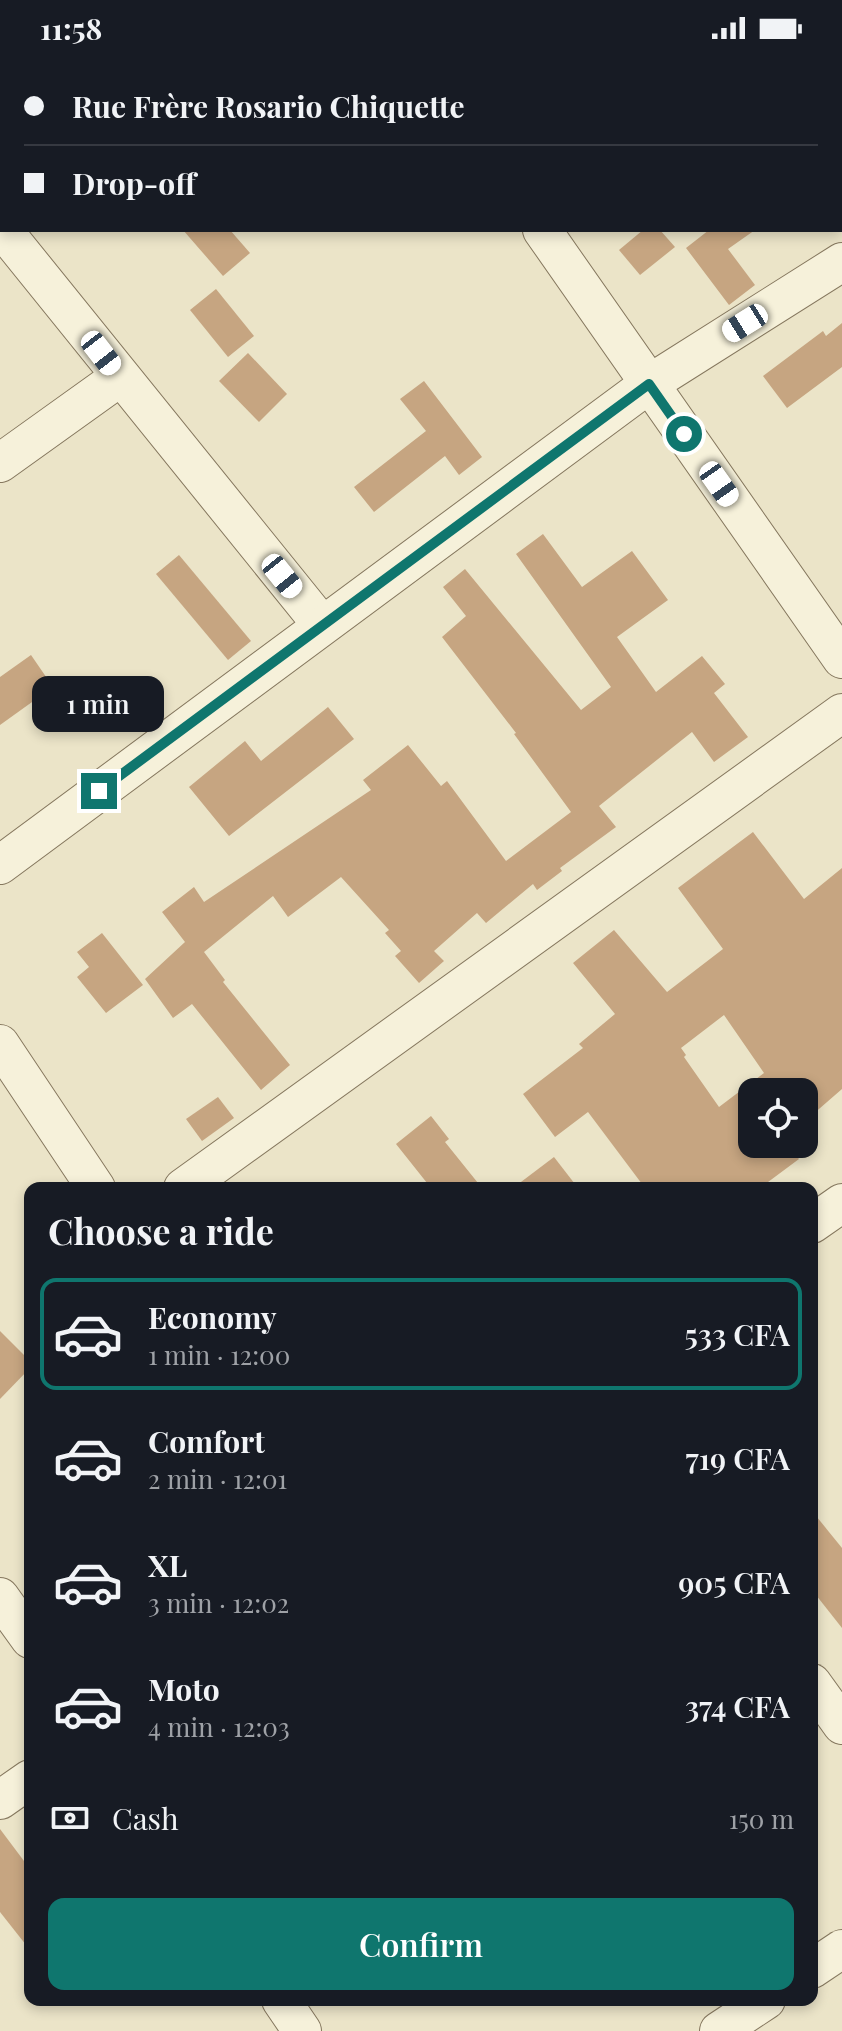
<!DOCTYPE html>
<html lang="en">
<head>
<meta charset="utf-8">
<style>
	body { margin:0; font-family:"Playfair Display",serif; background:#242831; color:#f1f3f6; height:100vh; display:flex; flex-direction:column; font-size:30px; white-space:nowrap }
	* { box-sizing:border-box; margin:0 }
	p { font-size:26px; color:#9ea1a6 }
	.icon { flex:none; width:44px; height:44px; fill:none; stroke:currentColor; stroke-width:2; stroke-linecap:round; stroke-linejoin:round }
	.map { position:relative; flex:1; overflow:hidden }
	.side { position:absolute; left:24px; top:1126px; width:794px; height:824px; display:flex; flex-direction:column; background:#171b24; border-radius:16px; box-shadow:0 4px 12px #0003 }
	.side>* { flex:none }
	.hud { position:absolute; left:0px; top:0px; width:842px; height:176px; box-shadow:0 4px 12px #0003; display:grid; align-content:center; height:176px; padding:0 24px; background:#171b24 }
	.buttons { position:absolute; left:738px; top:1022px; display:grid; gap:16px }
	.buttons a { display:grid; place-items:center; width:80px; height:80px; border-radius:16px; background:#171b24; box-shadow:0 4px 12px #0003; font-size:40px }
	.end { position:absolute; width:36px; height:36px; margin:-18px; border:10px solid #0f766e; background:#fff; box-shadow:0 0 0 4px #fff }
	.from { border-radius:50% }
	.bubble { position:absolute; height:56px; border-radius:16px; background:#171b24; box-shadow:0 4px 12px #0003; font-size:26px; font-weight:600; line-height:56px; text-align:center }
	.car { position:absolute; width:24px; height:48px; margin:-24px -12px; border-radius:10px; box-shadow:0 0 6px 2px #0007; background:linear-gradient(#fff 24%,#345 0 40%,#fff 0 76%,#345 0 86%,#fff 0) }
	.hud b { display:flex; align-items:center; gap:28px; height:76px; font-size:30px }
	.hud b+b { border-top:2px solid #363941 }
	.hud i { width:20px; height:20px; background:#f1f3f6 }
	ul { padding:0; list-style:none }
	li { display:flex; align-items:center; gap:24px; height:112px; margin:0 16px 12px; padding:0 8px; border:4px solid transparent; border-radius:16px }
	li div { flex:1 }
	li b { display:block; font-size:30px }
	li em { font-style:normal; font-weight:600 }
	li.current { border-color:#0f766e }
	li>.icon { width:72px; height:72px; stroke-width:1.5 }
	h2 { padding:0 24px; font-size:36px; line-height:96px }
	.pay { display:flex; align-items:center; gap:20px; height:88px; padding:0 24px; font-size:30px }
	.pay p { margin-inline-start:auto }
	.action { display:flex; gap:16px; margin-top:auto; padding:16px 24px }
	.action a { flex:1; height:92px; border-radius:16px; background:#0f766e; color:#fff; font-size:32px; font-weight:600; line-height:92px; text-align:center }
	.status { display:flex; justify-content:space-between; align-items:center; height:56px; padding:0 40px; background:#171b24; direction:ltr }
	.status svg { height:22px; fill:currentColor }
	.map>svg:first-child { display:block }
</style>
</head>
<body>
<div class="status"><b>11:58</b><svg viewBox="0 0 49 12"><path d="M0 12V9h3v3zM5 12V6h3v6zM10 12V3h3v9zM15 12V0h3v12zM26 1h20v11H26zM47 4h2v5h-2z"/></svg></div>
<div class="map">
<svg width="842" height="1975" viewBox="0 0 842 1975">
	<rect width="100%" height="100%" fill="#ebe4c8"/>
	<g fill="#c6a581" fill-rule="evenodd">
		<path d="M183,174h47l20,23 -27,23z"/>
		<path d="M643,174h17l15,17 -35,28 -21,-25z"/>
		<path d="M709,174h46l-27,19 27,36 -26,20 -43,-57z"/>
		<path d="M216,233l38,47 -26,21 -38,-47z"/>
		<path d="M842,267v44l-55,41 -24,-32 60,-45 3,5z"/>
		<path d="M248,297l39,41 -28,28 -40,-41z"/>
		<path d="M424,325l58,76 -23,18 -14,-19 -71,56 -20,-25 72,-56 -26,-32z"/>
		<path d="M543,478l39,53 50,-36 36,49 -51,37 39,55 46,-36 23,28 -11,9 34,44 -34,25 -22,-30 -93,74 17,21 -56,41 2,3 -25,19 -4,-6 -47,39 -9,-10 -43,38 10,10 -25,22 -24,-27 6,-5 -16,-18 4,-3 -48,-53 -53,40 -15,-21 -69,56 21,28 -2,2 67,83 -29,25 -69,-86 -19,14 -28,-39 40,-37 -23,-30 32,-25 10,15 167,-112 -8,-10 45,-35 33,41 6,-5 59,80 65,-49 -57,-78 2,-1 -74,-96 24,-21 -23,-29 22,-18 116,141 30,-23 -95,-133z"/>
		<path d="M179,499l72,86 -23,19 -72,-86z"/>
		<path d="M31,599l22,32 -53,38v-48z"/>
		<path d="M328,651l26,32 -125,97 -40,-49 56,-46 16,20z"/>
		<path d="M753,776l51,67 38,-31v221l-38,33v-30h-52v52h35l12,15 -39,29h-115l-57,-76 -33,25 -32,-43 60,-46 -4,-4 36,-30 -42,-51 41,-33 53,62 56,-43 -45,-61zM724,959l40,58 -45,34 -35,-50 2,-2 -5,-7z"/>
		<path d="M102,877l41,52 -37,28 -29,-36 12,-10 -12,-15z"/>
		<path d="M218,1041l16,21 -32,23 -16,-22z"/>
		<path d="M431,1060l18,23 -4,3 37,46h-51l-35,-44z"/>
		<path d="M554,1101l24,31h-65z"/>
		<path d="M0,1275l30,30v7l-30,31z"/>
		<path d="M812,1455l30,37v80l-30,-38z"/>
		<path d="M0,1773l30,40v81l-30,-38z"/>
	</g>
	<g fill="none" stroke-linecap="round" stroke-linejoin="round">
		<g stroke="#85775e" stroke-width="40">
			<g id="minor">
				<path d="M417,0l2,2"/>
				<path d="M41,2l3,-2"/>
				<path d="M582,2l3,-2"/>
				<path d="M0,32l2,-1"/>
				<path d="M3,174l319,395"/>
				<path d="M542,174l300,429"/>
				<path d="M0,407l120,-86"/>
				<path d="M0,809l649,-481 193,-122"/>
				<path d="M0,988l96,144"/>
				<path d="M183,1132l659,-475"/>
				<path d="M812,1168l30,-21"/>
				<path d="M0,1541l30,42"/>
				<path d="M812,1627l30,42"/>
				<path d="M0,1744l30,-21"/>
				<path d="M812,1913l30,-20"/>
				<path d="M281,1944l21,31"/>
				<path d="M719,1975l47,-31"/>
			</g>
		</g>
		<use href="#minor" stroke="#f6f1da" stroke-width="38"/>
	</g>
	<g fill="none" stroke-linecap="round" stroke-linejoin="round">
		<path stroke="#0f766e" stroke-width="10" d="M99,735l550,-407 35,50"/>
	</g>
</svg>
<div class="buttons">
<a><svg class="icon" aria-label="locate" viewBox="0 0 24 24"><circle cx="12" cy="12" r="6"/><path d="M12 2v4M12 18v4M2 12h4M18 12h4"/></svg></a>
</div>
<i class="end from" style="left:684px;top:378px"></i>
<i class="end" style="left:99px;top:735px"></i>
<div class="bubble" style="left:32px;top:620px;width:132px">1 min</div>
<i class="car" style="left:745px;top:267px;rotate:238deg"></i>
<i class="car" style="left:101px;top:297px;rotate:142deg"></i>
<i class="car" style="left:719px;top:428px;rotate:145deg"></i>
<i class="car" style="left:282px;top:520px;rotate:141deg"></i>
<div class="hud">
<b><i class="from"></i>Rue Frère Rosario Chiquette</b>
<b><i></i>Drop-off</b>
</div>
<section class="side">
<h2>Choose a ride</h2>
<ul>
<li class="current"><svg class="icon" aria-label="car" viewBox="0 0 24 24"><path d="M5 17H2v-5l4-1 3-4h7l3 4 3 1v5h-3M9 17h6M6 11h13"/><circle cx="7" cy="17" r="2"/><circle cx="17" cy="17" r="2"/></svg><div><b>Economy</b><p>1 min · 12:00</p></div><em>533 CFA</em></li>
<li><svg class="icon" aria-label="car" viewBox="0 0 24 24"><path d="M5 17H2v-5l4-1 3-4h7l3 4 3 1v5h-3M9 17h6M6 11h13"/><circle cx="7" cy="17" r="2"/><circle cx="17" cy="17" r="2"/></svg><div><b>Comfort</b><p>2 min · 12:01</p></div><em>719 CFA</em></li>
<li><svg class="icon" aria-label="car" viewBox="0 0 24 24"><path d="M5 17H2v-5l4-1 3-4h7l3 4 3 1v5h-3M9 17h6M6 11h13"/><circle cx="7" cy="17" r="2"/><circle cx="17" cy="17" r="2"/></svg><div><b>XL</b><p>3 min · 12:02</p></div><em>905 CFA</em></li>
<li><svg class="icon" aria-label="car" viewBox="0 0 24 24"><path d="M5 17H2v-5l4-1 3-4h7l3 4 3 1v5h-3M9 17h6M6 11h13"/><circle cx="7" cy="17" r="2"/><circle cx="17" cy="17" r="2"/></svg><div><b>Moto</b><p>4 min · 12:03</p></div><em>374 CFA</em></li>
</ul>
<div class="pay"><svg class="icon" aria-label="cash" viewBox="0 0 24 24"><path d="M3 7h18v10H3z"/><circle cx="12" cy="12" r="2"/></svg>Cash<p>150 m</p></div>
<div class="action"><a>Confirm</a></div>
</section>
</div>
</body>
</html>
